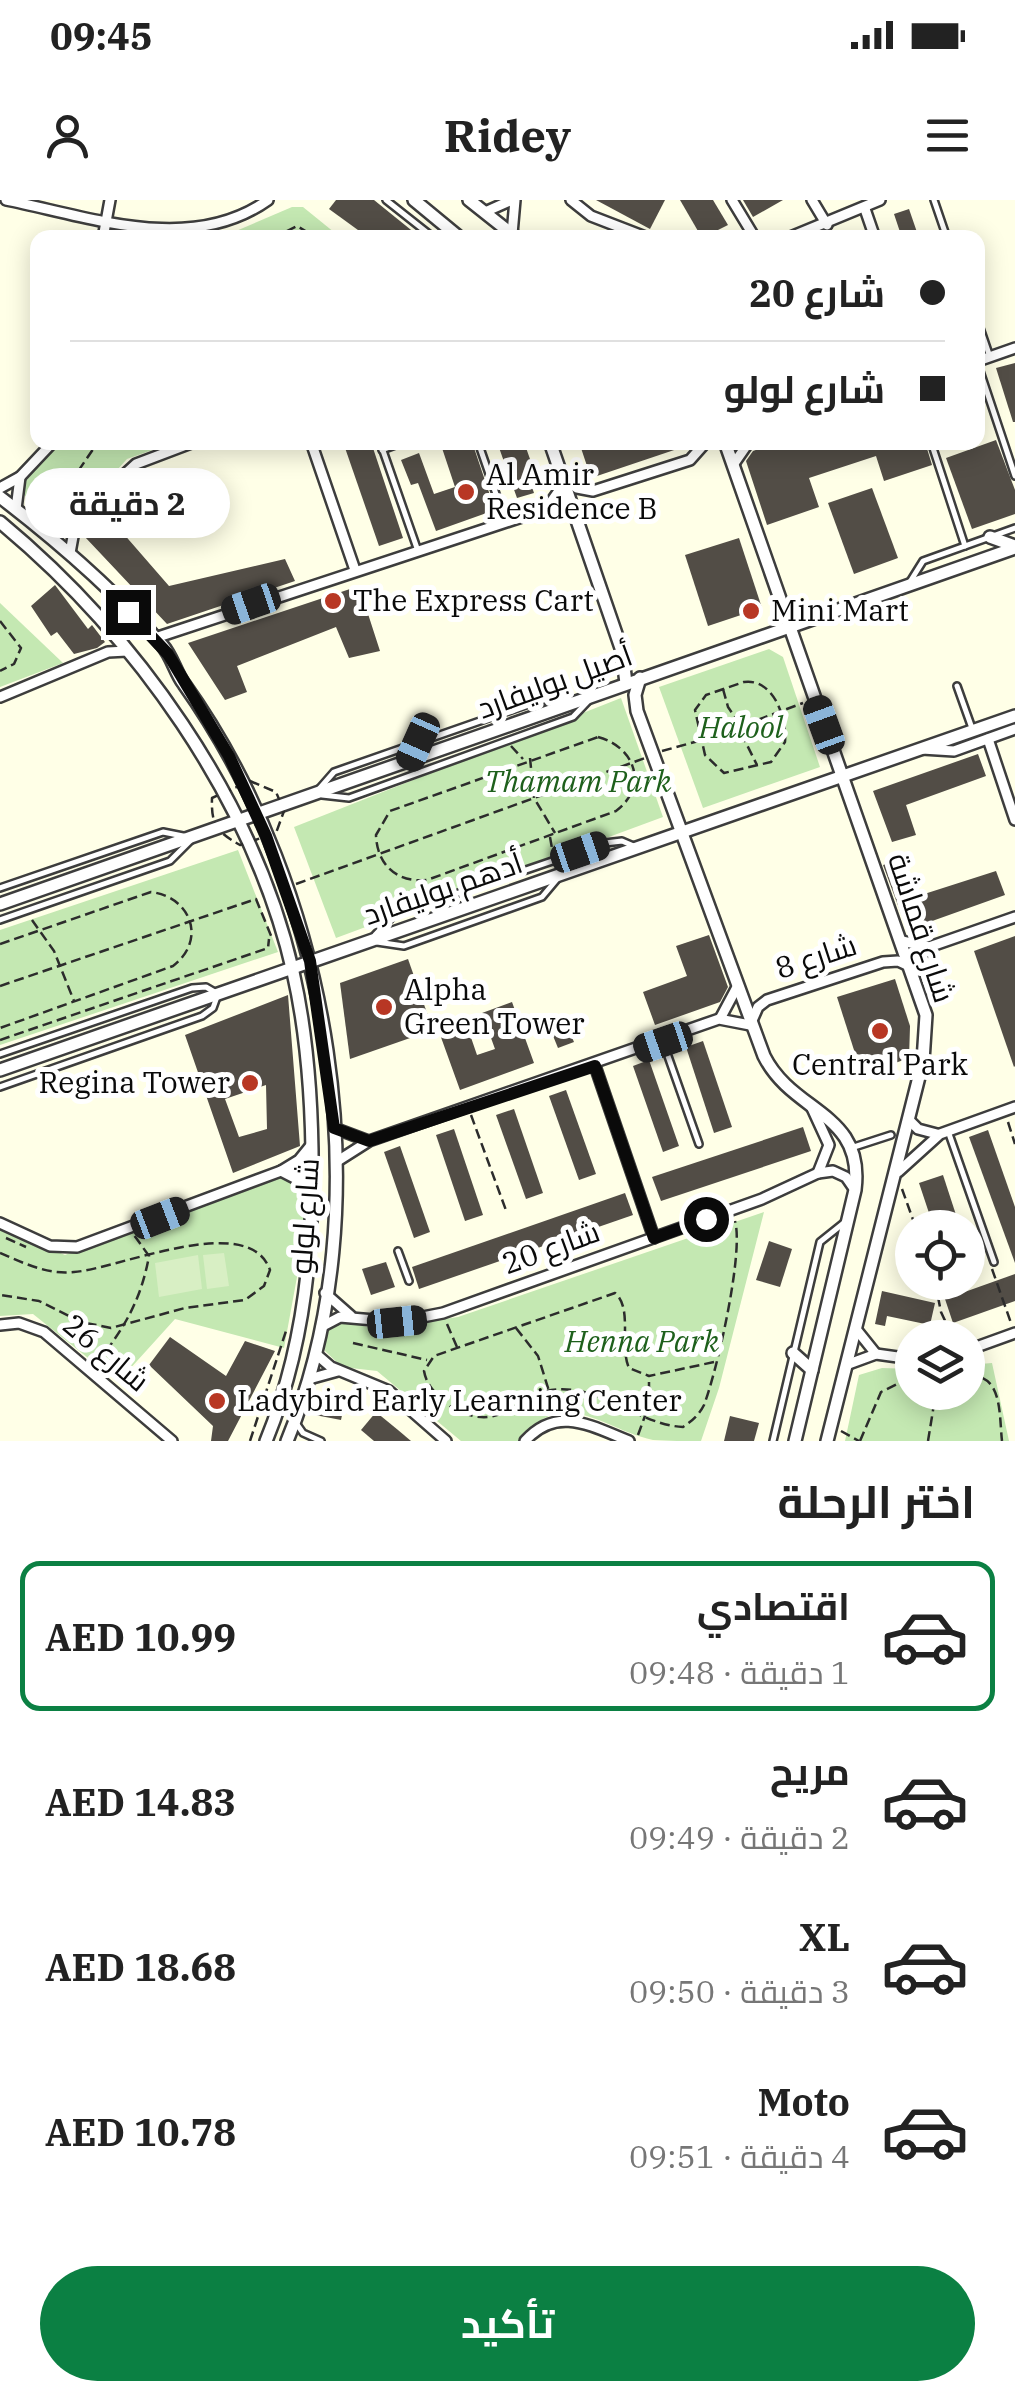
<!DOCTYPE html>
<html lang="ar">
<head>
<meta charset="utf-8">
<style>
	body { margin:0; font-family:"IBM Plex Serif",Cairo,serif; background:#f2f2f2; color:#222; direction:rtl; height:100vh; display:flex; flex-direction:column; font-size:38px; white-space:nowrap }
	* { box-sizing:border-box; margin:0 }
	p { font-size:32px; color:#767676 }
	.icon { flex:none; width:55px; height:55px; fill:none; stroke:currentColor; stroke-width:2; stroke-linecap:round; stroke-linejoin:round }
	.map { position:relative; height:1241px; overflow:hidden; direction:ltr }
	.sheet { display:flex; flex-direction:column; background:#fff; flex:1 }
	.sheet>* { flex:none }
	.banner { position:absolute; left:30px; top:30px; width:955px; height:220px; border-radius:20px; box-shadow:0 5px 25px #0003; direction:rtl; display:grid; align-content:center; height:220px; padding:0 40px; background:#fff }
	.buttons { position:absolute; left:895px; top:1010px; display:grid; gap:20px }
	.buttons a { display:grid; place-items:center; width:90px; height:90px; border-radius:50%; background:#fff; box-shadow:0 5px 25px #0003; font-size:50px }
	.end { position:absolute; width:45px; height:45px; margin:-22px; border:12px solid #0a0a0a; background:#fff; box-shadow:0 0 0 5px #fff }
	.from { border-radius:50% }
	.bubble { position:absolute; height:70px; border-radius:35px; background:#fff; box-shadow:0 5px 25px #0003; font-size:32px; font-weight:700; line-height:70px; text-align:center; direction:rtl }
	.car { position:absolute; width:30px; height:60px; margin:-30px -15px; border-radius:12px; box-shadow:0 0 8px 2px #0007; background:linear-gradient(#222 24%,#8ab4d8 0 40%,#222 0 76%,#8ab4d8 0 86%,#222 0) }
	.banner b { display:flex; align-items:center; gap:35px; height:95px; font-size:38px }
	.banner b+b { border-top:2px solid #e0e0e0 }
	.banner i { width:25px; height:25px; background:#222 }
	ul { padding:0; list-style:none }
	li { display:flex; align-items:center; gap:30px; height:150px; margin:0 20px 15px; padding:0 20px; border:5px solid transparent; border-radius:20px }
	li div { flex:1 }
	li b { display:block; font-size:38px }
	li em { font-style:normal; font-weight:700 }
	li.active { border-color:#0b8043 }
	li>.icon { width:90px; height:90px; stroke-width:1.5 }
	h2 { padding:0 40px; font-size:45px; line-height:120px }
	.action { display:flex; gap:20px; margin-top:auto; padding:20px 40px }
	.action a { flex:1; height:115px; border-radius:60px; background:#0b8043; color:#fff; font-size:40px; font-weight:700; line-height:115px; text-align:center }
	.status { display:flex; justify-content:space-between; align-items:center; height:70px; padding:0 50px; background:#fff; direction:ltr }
	.status svg { height:28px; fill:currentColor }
	header { display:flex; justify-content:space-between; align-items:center; height:130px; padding:0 40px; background:#fff; font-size:45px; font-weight:700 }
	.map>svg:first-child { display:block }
</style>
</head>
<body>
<div class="status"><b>09:45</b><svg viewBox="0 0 49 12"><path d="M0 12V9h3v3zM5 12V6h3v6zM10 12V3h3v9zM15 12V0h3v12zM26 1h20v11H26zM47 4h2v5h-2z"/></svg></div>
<header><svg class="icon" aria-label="menu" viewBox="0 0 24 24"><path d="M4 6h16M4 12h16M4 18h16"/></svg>Ridey<svg class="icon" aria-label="person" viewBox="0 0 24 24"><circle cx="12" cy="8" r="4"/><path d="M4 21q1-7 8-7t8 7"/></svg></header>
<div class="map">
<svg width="1015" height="1241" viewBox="0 0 1015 1241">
	<rect width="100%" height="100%" fill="#ffffe7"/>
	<g fill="#c4e8b2">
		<path d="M292,7h11l37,30h-118z"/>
		<path d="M60,243h112l-45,16 -60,66 -25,-11 -24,-26z"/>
		<path d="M0,403l63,60 -63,24z"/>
		<path d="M769,449l14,8 37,110 -117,41 -44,-121z"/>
		<path d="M621,498l42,119 -327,121 -42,-111z"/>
		<path d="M238,650l40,102 -278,93v-115z"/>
		<path d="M281,971l22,16 7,19 -26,142 -109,-29 -57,63 -85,-68 -33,2v-89l65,28z"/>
		<path d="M764,1012l-45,176 -18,53c-15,0 -33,0 -48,-1 -51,-11 -90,-56 -134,1h-58l-84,-70 -35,-4 -17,-16 1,-20 15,-10 36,8 81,-12z"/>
		<path d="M992,1163l17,78h-164l14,-66 23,-7 30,1v23h56v-27z"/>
	</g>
	<g fill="#d8efc4">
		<path d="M224,1053l5,33 -22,3 -4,-34z"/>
		<path d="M198,1055l4,34 -43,8 -4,-34z"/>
	</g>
	<g fill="#524d46" fill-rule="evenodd">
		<path d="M336,0h38l47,38h-52l-40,-29z"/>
		<path d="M596,0h69l-15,29z"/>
		<path d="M680,0h33l15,25 -26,13z"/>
		<path d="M743,0h40l-30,17z"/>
		<path d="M909,9l10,29h-17l-8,-24z"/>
		<path d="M1015,163v59h-2l-17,-54z"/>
		<path d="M996,240l19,50v24l-43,15 -26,-71z"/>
		<path d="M343,242h28l32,96 -24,8z"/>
		<path d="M440,242h32l23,68 -59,21 -18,-48 -7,2 -10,-25 18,-7 15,41 21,-7z"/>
		<path d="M497,242h27l13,37 -7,2 4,12 -17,5z"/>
		<path d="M579,242h113v2l-101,34z"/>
		<path d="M777,242h148l7,23 -48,16 -8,-25 -67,22 10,29 -52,18 -21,-64 7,-10z"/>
		<path d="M872,288l26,70 -44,16 -26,-71z"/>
		<path d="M109,317l60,69 116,-27 10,22 -128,43 -82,-87z"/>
		<path d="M739,338l23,70 -54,18 -23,-71z"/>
		<path d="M55,385l33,44 4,-4 13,17 -8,6 -23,6 -17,-22 -6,4 -20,-30z"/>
		<path d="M359,386l21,65 -31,7 -13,-31 -99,39 10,26 -22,8 -37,-57z"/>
		<path d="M978,554l8,22 -80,29 10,30 -24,7 -19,-51z"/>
		<path d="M904,658l14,38 78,-25 9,24 -98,35 -24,-65z"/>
		<path d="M709,735l19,52 -8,15 -65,23 -12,-33 44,-16 -11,-30z"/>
		<path d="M1015,736v130l-1,1 -40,-116z"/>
		<path d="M408,759l25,71 -83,29 -10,-76z"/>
		<path d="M895,779l15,47 -1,32 -47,17 -25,-78z"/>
		<path d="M288,795l12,151 -67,27 -48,-138zM266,885l1,44 -28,8 -14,-38z"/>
		<path d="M512,802l22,61 -74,27 -22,-61 27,-9 12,35 18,-6 -13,-36z"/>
		<path d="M562,815l12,27 -16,6 -11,-27z"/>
		<path d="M703,841l29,86 -18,6 -28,-86z"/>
		<path d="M649,860l30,86 -16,6 -30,-86z"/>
		<path d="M566,890l30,84 -17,6 -30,-84z"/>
		<path d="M514,909l29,84 -17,6 -30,-84z"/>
		<path d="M803,927l8,24 -150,50 -9,-24z"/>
		<path d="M454,929l29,86 -18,6 -29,-86z"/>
		<path d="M988,930l27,77v56l-46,-126z"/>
		<path d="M400,946l30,86 -16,6 -30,-86z"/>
		<path d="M943,975l15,46 2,7h-26l-15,-45z"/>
		<path d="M625,993l8,22 -214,74 -7,-22z"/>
		<path d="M769,1041l23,8 -12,38 -24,-7z"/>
		<path d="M386,1062l9,25 -24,8 -9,-26z"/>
		<path d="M1015,1074v27l-62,22 -8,-24z"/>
		<path d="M882,1091l53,12 -5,22 -43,-9 -2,10 -10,-2z"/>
		<path d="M170,1137l56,39 19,-35 30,10 -47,90h-17l2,-15 -64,-61z"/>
		<path d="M320,1192l26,5 -5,23 -26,-5z"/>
		<path d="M376,1212l22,18 13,11h-37l-13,-11z"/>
		<path d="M730,1216l29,7 -5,18h-30z"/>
	</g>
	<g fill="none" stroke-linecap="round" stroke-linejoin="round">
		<g stroke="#3d3d3d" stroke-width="10">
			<g id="service">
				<path d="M386,0l48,38"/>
				<path d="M934,0l13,38"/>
				<path d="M978,122l12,35"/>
				<path d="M978,165l37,111"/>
				<path d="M380,242l38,109"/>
				<path d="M478,242l27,78"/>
				<path d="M931,242l34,104"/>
				<path d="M382,250l21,-8"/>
				<path d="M908,385l15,-24 92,-33"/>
				<path d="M957,486l16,45"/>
				<path d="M320,588l14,-16 206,-72h32"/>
				<path d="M322,595l27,3 224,-81 19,-20"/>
				<path d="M0,688l163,-56 25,5"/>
				<path d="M0,720l170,-59 23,-23"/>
				<path d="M375,735l19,-20 211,-72 17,-2 14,6"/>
				<path d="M377,742l27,4 138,-49 16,-19"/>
				<path d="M663,842l36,102"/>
				<path d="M0,854l192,-66 14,-1 12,7 -5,14 -11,8 -202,71"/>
				<path d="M948,931l46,131"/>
				<path d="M854,947l37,-12"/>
				<path d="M398,1051l11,30"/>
				<path d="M296,1223l7,10 18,8"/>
				<path d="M773,1241l47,-199 25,-20"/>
			</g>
		</g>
		<g stroke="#3d3d3d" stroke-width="14">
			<g id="minor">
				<path d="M6,0c84,17 185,55 262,0"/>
				<path d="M571,0l20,16 57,22"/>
				<path d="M732,0l23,38"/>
				<path d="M812,0l15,25"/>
				<path d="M865,9l10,29"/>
				<path d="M485,12l27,-12"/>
				<path d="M512,34l3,-34"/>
				<path d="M103,38l7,-38"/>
				<path d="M788,38l92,-38"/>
				<path d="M978,161l37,-13"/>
				<path d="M311,242l44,128"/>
				<path d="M733,265l16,-23"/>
				<path d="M562,277l15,11 16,3 97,-31 16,-18"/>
				<path d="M0,288l20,-11 33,-35"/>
				<path d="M16,309l4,-32"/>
				<path d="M546,309l17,-24"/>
				<path d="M41,330l35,-11 60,-55 58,-22"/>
				<path d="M70,353l6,-33"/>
				<path d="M155,438l391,-129 27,5"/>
				<path d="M0,497l108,-45 19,-1"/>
				<path d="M988,539l27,81"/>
				<path d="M922,549l32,2 61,-22"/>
				<path d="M902,741l27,6"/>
				<path d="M721,817l16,-30"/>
				<path d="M595,866l59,172"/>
				<path d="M812,908l17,37 -11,28"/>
				<path d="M908,919l10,10 19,5"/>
				<path d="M334,928l32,12"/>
				<path d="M336,962l33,-21 350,-122 31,6 8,-18 9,-7 116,-38 15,-1 13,6 18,-20 86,-30"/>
				<path d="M281,971l31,16"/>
				<path d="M898,972l42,-38 75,-27"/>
				<path d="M0,1023l50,23 27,1 204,-76 18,-11 13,-16"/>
				<path d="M325,1093l26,23"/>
				<path d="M0,1125l19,-2 25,9 128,109"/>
				<path d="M321,1127l19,-10 57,5 46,-9 319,-114 56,-26 15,-2 13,6 9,13"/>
				<path d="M856,1129l20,25"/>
				<path d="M968,1150l47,-17"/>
				<path d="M316,1154l15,13 58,24 57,50"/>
				<path d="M846,1165l30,-11 36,5"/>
				<path d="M309,1179l29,-8"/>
				<path d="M525,1241c32,-36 66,-15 104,0"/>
			</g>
		</g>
		<g stroke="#3d3d3d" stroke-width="16">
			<g id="tertiary">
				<path d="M414,0l46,38"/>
				<path d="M469,0l48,38"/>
				<path d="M550,242l72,209 4,32"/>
				<path d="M725,242l201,573 -3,46 -96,380"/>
				<path d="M0,297c56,43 115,94 162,148 10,11 13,27 22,39 146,205 201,521 103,757"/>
				<path d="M0,322c135,112 253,276 293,450 16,70 20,145 19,218 -1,86 -13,171 -46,251"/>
				<path d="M990,337l25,9"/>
				<path d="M640,478l-5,17 2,16 127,345c29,58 101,56 91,134l-60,251"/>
				<path d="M409,562l9,-20"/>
				<path d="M0,704l1015,-356"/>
				<path d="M0,870l1015,-354"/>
				<path d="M793,1153l19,17"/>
			</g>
		</g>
		<g stroke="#2c2c2c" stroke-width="2.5" stroke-dasharray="10 5" stroke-linecap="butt">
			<path d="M273,38l24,-12 20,12"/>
			<path d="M70,283l28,-41"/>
			<path d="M0,421l21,27 -7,16 -14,7"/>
			<path d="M744,482c29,-4 43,35 41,60l-14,20 -47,11 -19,-18 -10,-45 11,-15z"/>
			<path d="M723,489l5,18 11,16"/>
			<circle cx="739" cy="528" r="5.5"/>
			<path d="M744,525l59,-22"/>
			<path d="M741,533l16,32"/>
			<path d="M598,537c37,10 51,49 18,74l-189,69c-30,3 -50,-15 -51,-45l14,-24z"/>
			<path d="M511,546l12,13"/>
			<path d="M662,551l73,-20"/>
			<path d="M530,558l4,40 21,35"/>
			<path d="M250,581l26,11 8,19 -8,22 -36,12c-23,-13 -29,-20 -28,-47z"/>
			<path d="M550,637l3,17"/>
			<path d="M296,684l349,-126"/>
			<path d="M32,720l22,31 20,50"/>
			<path d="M0,744l151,-52c40,5 56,48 22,74l-173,62"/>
			<path d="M0,786l256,-87 16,39"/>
			<path d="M0,840l268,-92 1,-9"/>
			<path d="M471,915l36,98"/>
			<path d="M1008,922l7,22"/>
			<path d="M902,989l14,39"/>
			<path d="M6,1038l20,9"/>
			<path d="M0,1053c24,10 47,22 74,19 44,-3 175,-62 196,-2l-6,16 -19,14 -60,8 -74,20 -30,-6 -42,-21 -39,-6"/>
			<path d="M992,1069l19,54"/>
			<path d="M935,1082l6,30 12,26"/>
			<path d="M447,1124l10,23"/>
			<path d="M516,1128l22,28 11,35"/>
			<path d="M353,1143l74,17"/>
			<path d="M714,1162l-65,14 -20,-8c-10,-22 4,-60 -14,-75l-181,63 -10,15c3,17 15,25 27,36 62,34 61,-29 129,-16 36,7 66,34 103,36 9,-6 16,-12 21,-22 13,-34 40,-152 31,-184"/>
			<path d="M97,1163c28,-36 44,-63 52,-107l-15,-21"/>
			<path d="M968,1176c35,-3 31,39 34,65"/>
			<path d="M435,1216l10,-13"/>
			<path d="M841,1231l18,10"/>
			<path d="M638,1235l11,-30v-29"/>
			<path d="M250,1241l37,-113"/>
			<path d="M860,1241l21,-49 16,-8 15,1"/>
			<path d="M928,1241l8,-49"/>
		</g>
		<use href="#service" stroke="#fff" stroke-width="5"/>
		<use href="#minor" stroke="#fff" stroke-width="9"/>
		<use href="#tertiary" stroke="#fff" stroke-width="11"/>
	</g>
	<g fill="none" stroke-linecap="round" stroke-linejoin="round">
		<path stroke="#0a0a0a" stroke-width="12" d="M128,412l40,42 61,102 37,80 44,125 24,167 35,13 226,-75 59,172 52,-19"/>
	</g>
	<g fill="#b83724" stroke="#fff" stroke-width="4">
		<circle cx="466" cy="292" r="10"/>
		<circle cx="333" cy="401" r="10"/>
		<circle cx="751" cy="411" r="10"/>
		<circle cx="384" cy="807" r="10"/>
		<circle cx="880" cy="831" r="10"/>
		<circle cx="250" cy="883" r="10"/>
		<circle cx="217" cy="1201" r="10"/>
	</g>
	<g text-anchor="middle" stroke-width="10" stroke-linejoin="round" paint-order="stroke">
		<g font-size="30" fill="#0a0a0a" stroke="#fff" text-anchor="start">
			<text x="486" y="285">Al Amir<tspan x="486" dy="34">Residence B</tspan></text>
			<text x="353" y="411">The Express Cart</text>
			<text x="771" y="421">Mini Mart</text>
			<text x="404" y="800">Alpha<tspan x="404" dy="34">Green Tower</tspan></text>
			<text x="880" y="875" text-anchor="middle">Central Park</text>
			<text x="230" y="893" text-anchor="end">Regina Tower</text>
			<text x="237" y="1211">Ladybird Early Learning Center</text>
		</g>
		<g font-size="30" fill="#0a0a0a" stroke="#fff">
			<text transform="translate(555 482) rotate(-20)" y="10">أصيل بوليفارد</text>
			<text transform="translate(443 689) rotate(-19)" y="10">أدهم بوليفارد</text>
			<text transform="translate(921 728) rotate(72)" y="10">شارع قماشة</text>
			<text transform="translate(816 757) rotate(-18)" y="10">شارع 8</text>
			<text transform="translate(305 1016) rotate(-86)" y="10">شارع لولو</text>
			<text transform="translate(551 1048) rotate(-20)" y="10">شارع 20</text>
			<text transform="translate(106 1153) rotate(40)" y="10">شارع 26</text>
		</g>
		<g font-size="30" font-style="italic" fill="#1e601c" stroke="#fff">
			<text x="741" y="538">Halool</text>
			<text x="578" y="592">Thamam Park</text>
			<text x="642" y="1152">Henna Park</text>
		</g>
	</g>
</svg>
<div class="buttons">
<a><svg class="icon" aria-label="locate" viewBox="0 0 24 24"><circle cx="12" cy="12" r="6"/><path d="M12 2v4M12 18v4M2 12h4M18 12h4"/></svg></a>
<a><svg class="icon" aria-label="layers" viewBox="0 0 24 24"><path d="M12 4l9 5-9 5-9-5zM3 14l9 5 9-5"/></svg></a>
</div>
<i class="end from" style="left:706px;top:1019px"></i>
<i class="end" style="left:128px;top:412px"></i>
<div class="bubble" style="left:25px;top:268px;width:205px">2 دقيقة</div>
<i class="car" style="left:251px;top:404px;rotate:251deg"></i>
<i class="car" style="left:824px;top:525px;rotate:340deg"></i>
<i class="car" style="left:418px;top:542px;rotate:204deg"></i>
<i class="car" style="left:580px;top:652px;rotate:71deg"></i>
<i class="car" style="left:663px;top:842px;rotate:251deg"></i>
<i class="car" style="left:160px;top:1018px;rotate:69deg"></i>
<i class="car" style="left:397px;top:1122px;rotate:84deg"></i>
<div class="banner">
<b><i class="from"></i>شارع 20</b>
<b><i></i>شارع لولو</b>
</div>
</div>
<section class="sheet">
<h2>اختر الرحلة</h2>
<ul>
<li class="active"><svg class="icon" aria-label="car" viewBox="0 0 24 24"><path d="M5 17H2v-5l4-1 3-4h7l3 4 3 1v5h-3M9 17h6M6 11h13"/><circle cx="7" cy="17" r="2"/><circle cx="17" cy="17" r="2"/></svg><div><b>اقتصادي</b><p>1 دقيقة · 09:48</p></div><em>AED 10.99</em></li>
<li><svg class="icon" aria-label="car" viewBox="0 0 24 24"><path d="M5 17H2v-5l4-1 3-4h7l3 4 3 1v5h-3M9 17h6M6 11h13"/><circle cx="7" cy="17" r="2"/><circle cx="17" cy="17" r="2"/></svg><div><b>مريح</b><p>2 دقيقة · 09:49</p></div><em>AED 14.83</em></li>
<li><svg class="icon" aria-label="car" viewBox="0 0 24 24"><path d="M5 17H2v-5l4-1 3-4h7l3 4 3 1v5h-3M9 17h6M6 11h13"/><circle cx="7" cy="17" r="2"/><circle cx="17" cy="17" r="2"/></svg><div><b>XL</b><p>3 دقيقة · 09:50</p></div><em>AED 18.68</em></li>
<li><svg class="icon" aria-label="car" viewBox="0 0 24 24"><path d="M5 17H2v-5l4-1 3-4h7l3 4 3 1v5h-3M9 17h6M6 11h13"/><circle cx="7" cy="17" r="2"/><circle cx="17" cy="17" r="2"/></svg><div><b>Moto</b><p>4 دقيقة · 09:51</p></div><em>AED 10.78</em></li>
</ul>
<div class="action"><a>تأكيد</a></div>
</section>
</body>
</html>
